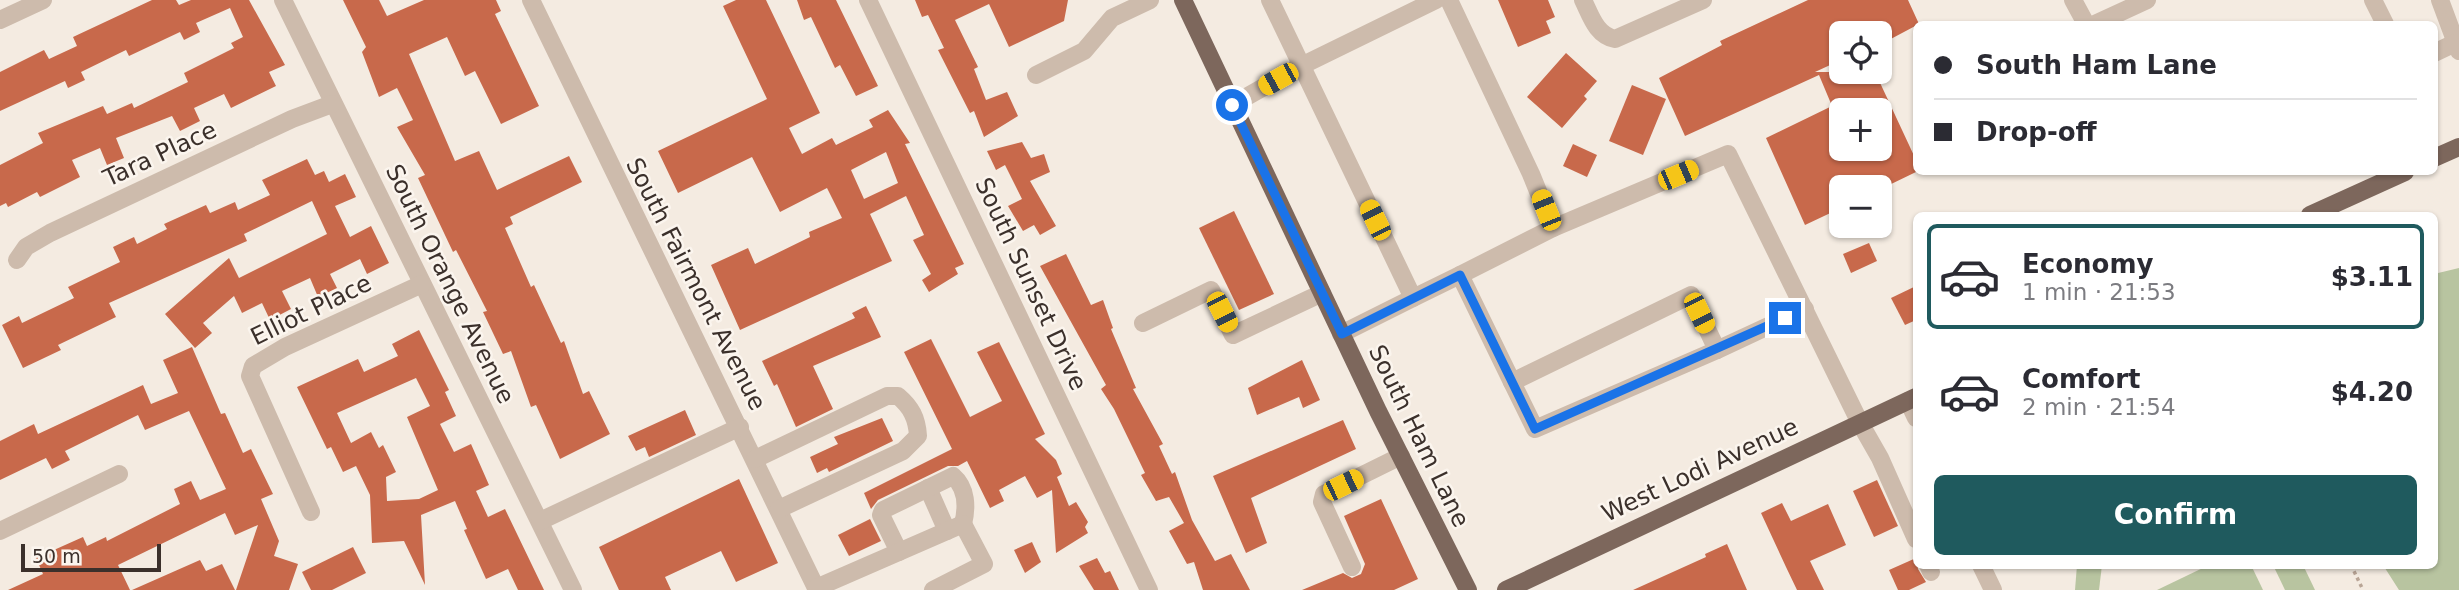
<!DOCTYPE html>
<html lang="en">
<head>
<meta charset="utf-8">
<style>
	body { margin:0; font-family:"DejaVu Sans",sans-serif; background:#f7f7f7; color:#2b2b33; height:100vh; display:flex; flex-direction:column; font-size:26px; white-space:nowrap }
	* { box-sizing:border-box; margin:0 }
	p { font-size:23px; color:#7c7c81 }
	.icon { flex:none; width:38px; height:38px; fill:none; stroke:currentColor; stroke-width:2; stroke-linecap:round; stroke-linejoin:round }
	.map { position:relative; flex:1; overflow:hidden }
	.drawer { position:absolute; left:1913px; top:212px; width:525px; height:357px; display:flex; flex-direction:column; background:#fff; border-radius:10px; box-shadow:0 2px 5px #0004 }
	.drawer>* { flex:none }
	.guide { position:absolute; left:1913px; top:21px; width:525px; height:154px; border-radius:10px; box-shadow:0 2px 5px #0004; display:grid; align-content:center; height:154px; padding:0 21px; background:#fff }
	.fabs { position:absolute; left:1829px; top:21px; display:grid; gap:14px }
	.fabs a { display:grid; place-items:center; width:63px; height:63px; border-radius:10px; background:#fff; box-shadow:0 2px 5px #0004; font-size:35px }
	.scale { position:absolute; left:21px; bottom:18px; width:140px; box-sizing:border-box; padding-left:7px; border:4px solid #3b302b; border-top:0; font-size:19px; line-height:24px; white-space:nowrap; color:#3b302b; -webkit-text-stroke:5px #fbf5ee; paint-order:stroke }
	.end { position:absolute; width:32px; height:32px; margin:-16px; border:9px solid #1a73e8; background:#fff; box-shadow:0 0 0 4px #fff }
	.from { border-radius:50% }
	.car { position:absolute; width:21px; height:42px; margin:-21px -10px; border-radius:9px; box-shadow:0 0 5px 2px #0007; background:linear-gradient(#f5c518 24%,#345 0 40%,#f5c518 0 76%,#345 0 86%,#f5c518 0) }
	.guide b { display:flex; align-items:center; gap:24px; height:66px; font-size:26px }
	.guide b+b { border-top:2px solid #e1e1e2 }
	.guide i { width:18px; height:18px; background:#2b2b33 }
	ul { padding:12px 0 0; list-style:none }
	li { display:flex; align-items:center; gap:21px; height:105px; margin:0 14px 10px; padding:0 7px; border:4px solid transparent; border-radius:10px }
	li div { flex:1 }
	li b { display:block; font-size:26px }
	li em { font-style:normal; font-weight:700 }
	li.on { border-color:#1f5a5e }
	li>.icon { width:63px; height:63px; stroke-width:1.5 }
	.primary-button { display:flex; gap:14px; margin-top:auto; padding:14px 21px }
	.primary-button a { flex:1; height:80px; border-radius:10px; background:#1f5a5e; color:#fff; font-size:28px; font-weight:700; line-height:80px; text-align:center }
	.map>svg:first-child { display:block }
</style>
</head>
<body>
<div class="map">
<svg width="2459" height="590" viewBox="0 0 2459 590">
	<rect width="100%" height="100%" fill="#f4ebe1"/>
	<g fill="#b8c4a0">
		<path d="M2459,268v322h-60l-16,-25h51v-291z"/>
		<path d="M2077,565h25l-3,25h-24z"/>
		<path d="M2209,565h42l12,25h-106z"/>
		<path d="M2273,565h30l12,25h-30z"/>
	</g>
	<g fill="#c8694b" fill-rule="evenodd">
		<path d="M152,0h24l3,5 12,-5h58l36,65 -16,7 7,14 -45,22 -7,-14 -30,14 6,13 -20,10 -8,-15 -56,22 8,20 -17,7 -7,-17 -28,12 8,17 -40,20 -3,-5 -29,15 -2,-4 -6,3v-41l43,-22 -5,-10 65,-27 4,8 25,-11 2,5 54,-26 -4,-9 50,-25 -3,-5 12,-6 -13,-29 -34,15 4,9 -16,8 -4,-8 -51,24 -3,-6 -45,22 4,8 -17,8 -3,-7 -65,30v-39l44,-22 5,9 28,-13 -4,-9z"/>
		<path d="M343,0h36l8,16 37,-16h72l5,11 -6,3 44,92 -38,18 -26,-53 -10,5 -18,-39 -38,17 46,107 24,-10 18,39 72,-34 13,26 -72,35 3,7 -8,4 26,59 3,-2 27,58 3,-2 19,53 6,-3 21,43 -50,25 -24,-54 -5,2 -20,-56 -8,3 -20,-42 4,-1 -31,-61 -3,2 -35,-74 7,-3 -28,-48 16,-7 -16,-32 -18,9 -17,-45 4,-5z"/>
		<path d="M736,0h30l54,113 -31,15 13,26 30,-16 4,7 37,-18 -4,-7 19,-10 22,33 -5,1 59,120 -9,4 3,6 -29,18 -7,-12 9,-6 -18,-34 11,-5 -18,-39 -36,18 22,47 -152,69 -29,-65 37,-17 7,16 55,-27 -1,-5 33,-14 -15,-30 -47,24 -28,-55 -74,36 -20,-42 109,-52 -44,-93zM886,152l12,31 -34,16 -13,-29z"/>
		<path d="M797,0h39l42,86 -22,10 -16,-31 -5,3 -24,-51 -7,3z"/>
		<path d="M915,0h153l-4,21 -55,26 -20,-43 -34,16 23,47 -4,2 12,31 21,-8 11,24 -34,21 -10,-26 -4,2 -32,-63 6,-2 -16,-33 -6,2z"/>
		<path d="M1498,0h50l7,17 -9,4 5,12 -33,14z"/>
		<path d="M1808,0h100l11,24 -32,17 -3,-8h-43v27l-26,12h60l41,88v12l-31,15h-44v21l-36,17 -39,-87 66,-32 -13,-31 -134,61 -26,-58 63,-33 -2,-4zM1841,110h39v39h-39z"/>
		<path d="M1566,53l31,28 -13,15 3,3 -25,29 -35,-31z"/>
		<path d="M1632,85l34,14 -23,56 -34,-14z"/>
		<path d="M1022,142l9,16 13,-4 6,18 -20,9 26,45 -16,9 -6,-10 -11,6 -15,-25 14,-7 -17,-34 -9,5 -9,-19z"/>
		<path d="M1573,144l24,11 -10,22 -24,-11z"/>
		<path d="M307,159l8,16 9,-4 5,11 16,-8 11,23 -21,9 15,31 21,-11 18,37 -22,11 -7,-15 -30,15 7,14 -19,9 -8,-19 -28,13 9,18 -21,11 -8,-17 -20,10 -8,-17 -31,27 9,10 -17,15 -30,-34 64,-56 10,20 88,-44 -15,-33 -68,33 3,7 -138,62 7,14 -58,28 3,5 -38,18 -21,-43 17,-9 3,7 52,-25 -6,-11 52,-25 -7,-15 21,-10 3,7 30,-15 -3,-5 42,-19 4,8 25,-11 3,8 32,-15 -8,-15z"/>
		<path d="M1234,211l40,83 -35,16 -40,-82z"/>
		<path d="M1869,243l8,18 -26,12 -8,-19z"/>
		<path d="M1066,254l25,51 12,-5 10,28 -2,1 25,59 -3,1 30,55 -4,2 13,28 3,-2 17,48 23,41 16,-7 19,36h-47l-9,-28 -7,2 -18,-33 15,-8 -15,-26 -13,4 -15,-26 4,-2 -31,-64 -13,-20 5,-4 -66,-119z"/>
		<path d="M1916,286v34l-11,5 -14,-27z"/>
		<path d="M866,306l15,31 -68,29 20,43 -37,18 -19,-43 -3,2 -12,-25 93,-43 -3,-5z"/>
		<path d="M419,330l30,60 -4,2 11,24 -16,8 14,28 17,-8 18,41 -13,6 12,26 17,-8 39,81h-26l-10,-21 -22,10 -22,-49 3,-1 -12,-28 -34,14 4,70 -21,-44 -32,2 -2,-48 -14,-29 -13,6 -12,-25 -4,2 -30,-62 61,-28 6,13 34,-16 -6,-12zM416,378l14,28 -23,11 31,73 -19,9 -32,2 -1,-24 10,-5 -13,-27 -4,3 -8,-16 -20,11 -14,-30z"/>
		<path d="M931,339l39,78 32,-16 -25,-49 22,-10 46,92 -10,5 21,21 6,14 -5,3 12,29 7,-4 12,20 -3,5 3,6 -32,20 -4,-63 -15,8 -12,-22 -26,14 5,11 -14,7 -23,-47 -9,5h-10l-70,34 -7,9 -7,-16 88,-44 -48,-97z"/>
		<path d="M192,347l29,67 4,-1 18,40 8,-4 22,45 -12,5 18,42 -5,15 24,8 -9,26h-53l22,-65 -23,10 -10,-22 -107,52 12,25h-122l35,-16 -7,-16 47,-21 4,9 19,-9 1,4 73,-37 -6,-15 17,-8 9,19 26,-11 -37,-78 -44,19 -7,-15 -73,36 5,9 -18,9 -6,-11 -46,22v-39l34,-17 4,10 105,-49 8,19 27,-11 -15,-33z"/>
		<path d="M1302,360l18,40 -17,8 -4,-11 -42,18 -9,-27z"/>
		<path d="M685,410l11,25 -47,22 -4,-10 -9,4 -8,-15z"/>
		<path d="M882,418l11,23 -64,31 -2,-4 -10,5 -7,-16 28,-13 -4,-7z"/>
		<path d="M1343,420l13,29 -105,49 16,45 -21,10 -33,-77z"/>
		<path d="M739,479l39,84 -42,19 -15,-31 -56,26 6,13h-52l-20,-43z"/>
		<path d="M1877,480l21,46 -24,11 -21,-46z"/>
		<path d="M1381,499l37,80 -24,11h-92l41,-17 9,5 9,-4 4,-10 -21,-48z"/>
		<path d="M1782,503l9,18 37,-17 18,41 -36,16 14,29h-27l-11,-23 -25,-54z"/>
		<path d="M870,519l11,22 -32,15 -11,-21z"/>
		<path d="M1032,542l9,20 -16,11 -11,-23z"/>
		<path d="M1727,544l20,46h-114l73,-33 -1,-3z"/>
		<path d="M353,547l13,26 -34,17h-21l-9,-18z"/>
		<path d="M1097,558l8,15 5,-2 9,19h-25l-15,-24z"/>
		<path d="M1916,558l2,11 8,13 -17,8h-11l-9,-20z"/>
		<path d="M200,560l6,11 16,-7 13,26h-103z"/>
	</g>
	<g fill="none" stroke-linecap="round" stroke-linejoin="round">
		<path stroke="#b9a596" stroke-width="3.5" stroke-dasharray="3.5 3.5" stroke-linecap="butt" d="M2351,565l12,25"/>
		<g stroke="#cdbbac" stroke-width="18">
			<path d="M283,0l290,590"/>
			<path d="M531,0l286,590"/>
			<path d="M868,0l281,590"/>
			<path d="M1270,0l143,298 47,-23 52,107 179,-87 26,55 88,-41"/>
			<path d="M1449,0l82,174 22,54 175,-74 132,269 20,35 36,81"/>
			<path d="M1583,0c8,16 13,35 32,39l88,-39"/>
			<path d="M2073,0l13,24"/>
			<path d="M2373,0l12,24"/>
			<path d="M2440,0l19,51"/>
			<path d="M0,20l43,-20"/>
			<path d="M2095,24l52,-24"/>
			<path d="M2434,53l21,-10"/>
			<path d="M1036,75l48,-24 28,-33 38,-18"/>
			<path d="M1232,105l69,-39 135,-66"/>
			<path d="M17,260l9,-13 24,-14 242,-114 40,-15"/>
			<path d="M1460,275l93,-47"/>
			<path d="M1143,323l68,-33 22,45 89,-42"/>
			<path d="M1341,334l72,-36"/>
			<path d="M1512,382l23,47 182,-79"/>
			<path d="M1908,401l8,17"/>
			<path d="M755,459l132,-63h11c13,11 19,22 20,40l-15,15 -124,58"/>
			<path d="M928,488l19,43"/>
			<path d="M311,512l-61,-136 3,-10 32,-19 137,-63"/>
			<path d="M540,521l200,-94"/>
			<path d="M0,531l119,-57"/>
			<path d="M899,552l-18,-37 2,-5 70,-34c14,12 14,32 10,48"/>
			<path d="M1928,565l3,7"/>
			<path d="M1981,565l12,25"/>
			<path d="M1352,567l-30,-65 2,-8 77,-38"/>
			<path d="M816,588l147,-64 21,40 -51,26"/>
		</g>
		<g stroke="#7d675c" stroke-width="18">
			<path d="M1183,0l195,411 90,179"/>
			<path d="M2434,158l25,-11"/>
			<path d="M2310,215l95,-43"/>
			<path d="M1506,590l410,-193"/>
		</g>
	</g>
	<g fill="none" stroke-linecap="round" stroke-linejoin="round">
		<path stroke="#1a73e8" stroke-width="9" d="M1232,105l110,229 118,-59 75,154 250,-111"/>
	</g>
	<g text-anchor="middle" stroke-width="5" stroke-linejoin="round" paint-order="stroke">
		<g font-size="24" fill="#3b302b" stroke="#fbf5ee">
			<text transform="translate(160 154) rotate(-25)" y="8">Tara Place</text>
			<text transform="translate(450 284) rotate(64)" y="8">South Orange Avenue</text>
			<text transform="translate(696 284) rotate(63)" y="8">South Fairmont Avenue</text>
			<text transform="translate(1031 284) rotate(65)" y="8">South Sunset Drive</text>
			<text transform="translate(311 310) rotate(-26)" y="8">Elliot Place</text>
			<text transform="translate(1419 436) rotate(64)" y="8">South Ham Lane</text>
			<text transform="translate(1700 470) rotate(-25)" y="8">West Lodi Avenue</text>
		</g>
	</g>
</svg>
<div class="fabs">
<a><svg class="icon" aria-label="locate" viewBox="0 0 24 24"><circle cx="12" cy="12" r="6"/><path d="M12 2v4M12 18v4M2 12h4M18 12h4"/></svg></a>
<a>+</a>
<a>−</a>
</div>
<div class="scale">50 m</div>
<i class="end from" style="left:1232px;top:105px"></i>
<i class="end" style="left:1785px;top:318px"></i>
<i class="car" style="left:1278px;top:79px;rotate:241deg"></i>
<i class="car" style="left:1678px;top:175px;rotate:67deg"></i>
<i class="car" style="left:1546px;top:210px;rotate:338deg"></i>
<i class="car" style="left:1375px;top:220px;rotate:334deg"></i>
<i class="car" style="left:1222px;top:312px;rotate:153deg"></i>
<i class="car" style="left:1699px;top:313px;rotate:154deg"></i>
<i class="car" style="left:1343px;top:485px;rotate:64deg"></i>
<div class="guide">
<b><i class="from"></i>South Ham Lane</b>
<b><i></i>Drop-off</b>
</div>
<section class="drawer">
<ul>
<li class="on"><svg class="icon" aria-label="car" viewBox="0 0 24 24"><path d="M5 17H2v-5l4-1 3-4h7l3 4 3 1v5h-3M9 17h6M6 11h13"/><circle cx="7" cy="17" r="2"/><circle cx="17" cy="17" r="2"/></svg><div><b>Economy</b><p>1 min · 21:53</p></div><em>$3.11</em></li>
<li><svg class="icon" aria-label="car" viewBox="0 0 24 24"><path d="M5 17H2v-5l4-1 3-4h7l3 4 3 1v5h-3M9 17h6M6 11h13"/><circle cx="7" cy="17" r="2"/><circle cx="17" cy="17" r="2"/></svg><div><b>Comfort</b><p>2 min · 21:54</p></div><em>$4.20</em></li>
</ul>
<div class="primary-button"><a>Confirm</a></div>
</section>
</div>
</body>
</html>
